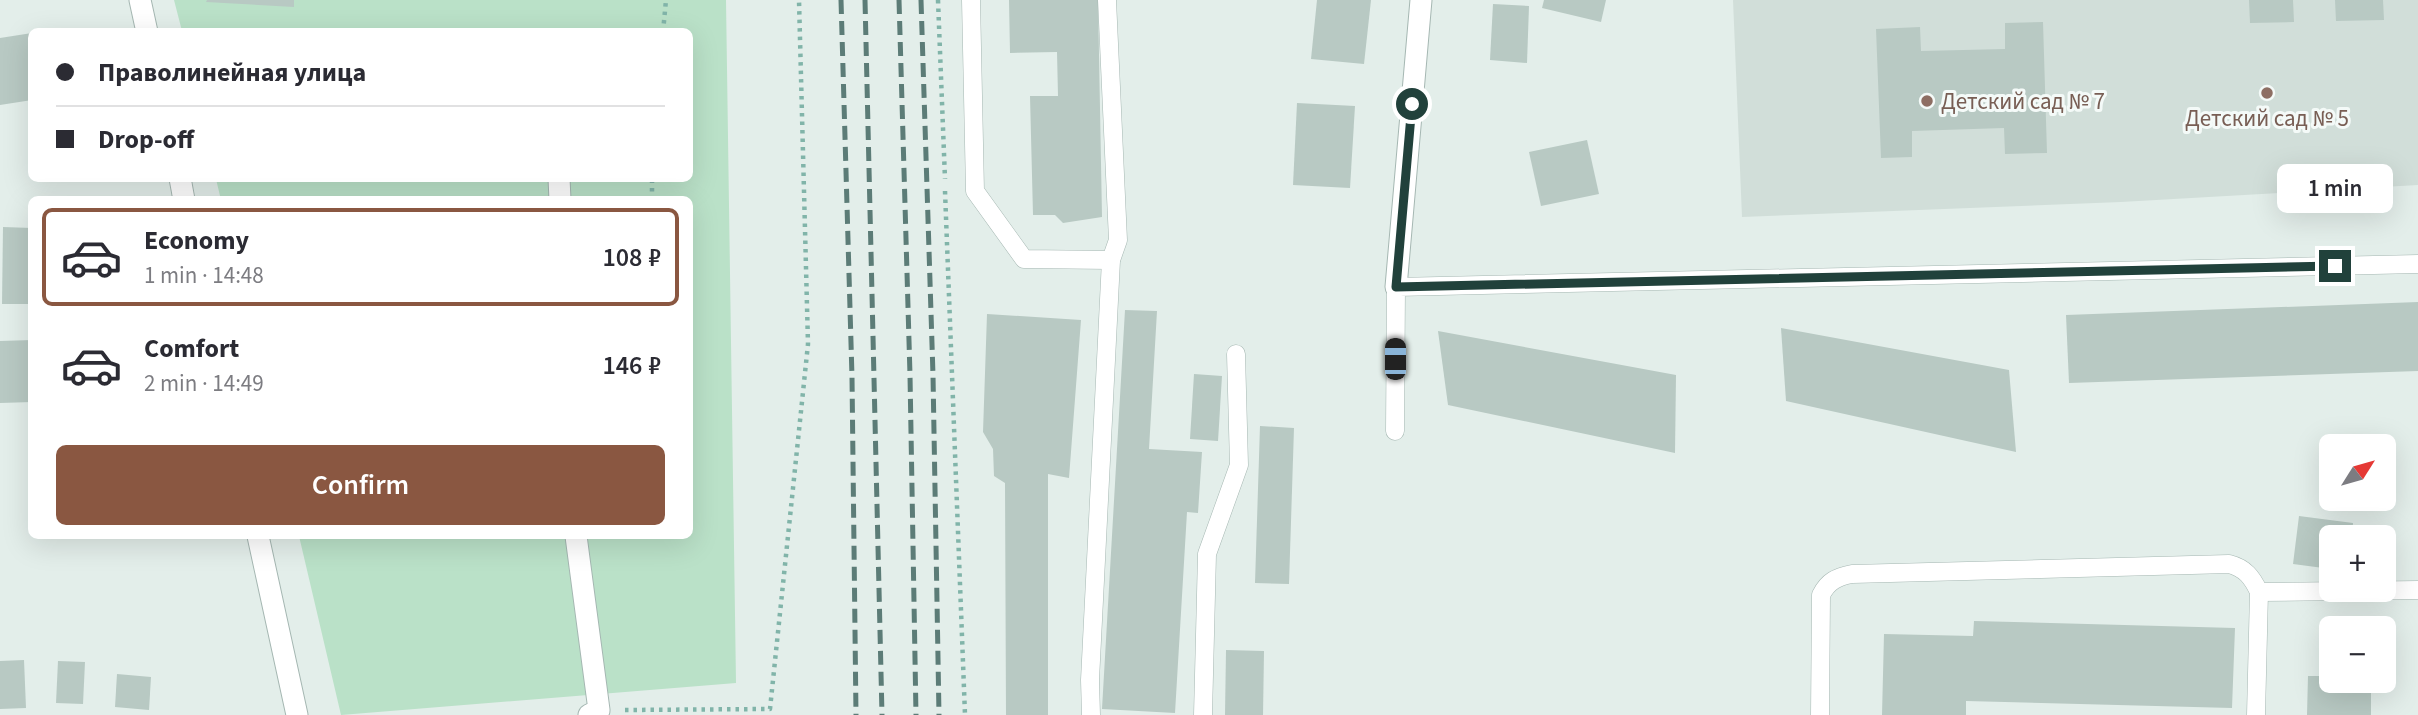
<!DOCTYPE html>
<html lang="en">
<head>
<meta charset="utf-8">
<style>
	body { margin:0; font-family:"Source Sans 3",sans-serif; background:#f7f7f7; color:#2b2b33; height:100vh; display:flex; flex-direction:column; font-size:26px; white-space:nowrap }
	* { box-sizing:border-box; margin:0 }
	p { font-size:23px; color:#7c7c81 }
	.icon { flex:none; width:38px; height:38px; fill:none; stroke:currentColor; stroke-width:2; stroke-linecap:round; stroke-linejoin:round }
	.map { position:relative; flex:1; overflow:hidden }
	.side { position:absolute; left:28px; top:196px; width:665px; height:343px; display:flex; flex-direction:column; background:#fff; border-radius:10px; box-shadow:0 7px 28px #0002 }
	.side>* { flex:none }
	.top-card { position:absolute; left:28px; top:28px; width:665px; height:154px; border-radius:10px; box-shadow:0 7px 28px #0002; display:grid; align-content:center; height:154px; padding:0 28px; background:#fff }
	.needle { width:46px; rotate:53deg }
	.controls { position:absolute; left:2319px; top:434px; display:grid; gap:14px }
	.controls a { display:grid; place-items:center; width:77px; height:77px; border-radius:10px; background:#fff; box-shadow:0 7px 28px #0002; font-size:35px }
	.end { position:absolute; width:32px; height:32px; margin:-16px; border:9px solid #21413b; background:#fff; box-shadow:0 0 0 4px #fff }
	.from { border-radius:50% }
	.bubble { position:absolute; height:49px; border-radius:10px; background:#fff; box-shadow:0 7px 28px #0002; font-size:23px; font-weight:600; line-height:49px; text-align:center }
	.car { position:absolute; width:21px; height:42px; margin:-21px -10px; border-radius:9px; box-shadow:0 0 5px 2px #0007; background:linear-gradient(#222 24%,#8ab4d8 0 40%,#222 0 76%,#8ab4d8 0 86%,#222 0) }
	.top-card b { display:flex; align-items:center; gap:24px; height:66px; font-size:26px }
	.top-card b+b { border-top:2px solid #e1e1e2 }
	.top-card i { width:18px; height:18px; background:#2b2b33 }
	ul { padding:12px 0 0; list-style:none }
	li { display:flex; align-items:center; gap:21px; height:98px; margin:0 14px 10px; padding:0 14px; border:4px solid transparent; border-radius:10px }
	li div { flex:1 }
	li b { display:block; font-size:26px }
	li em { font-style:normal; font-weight:600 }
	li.active { border-color:#8a5741 }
	li>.icon { width:63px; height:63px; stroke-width:1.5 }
	.button { display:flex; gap:14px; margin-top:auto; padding:14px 28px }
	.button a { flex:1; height:80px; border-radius:10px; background:#8a5741; color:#fff; font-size:28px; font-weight:600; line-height:80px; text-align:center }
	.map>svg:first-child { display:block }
</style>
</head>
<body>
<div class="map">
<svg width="2418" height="715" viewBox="0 0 2418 715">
	<rect width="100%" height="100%" fill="#e3eeea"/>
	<path fill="#d1ded9" d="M1733,0h685v185l-297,17 -379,15z"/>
	<path fill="#bae1c8" d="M174,0h552l10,683 -395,32 -42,-179h391v-336h-469l-5,-21 474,-1v-146l-508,-1z"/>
	<g fill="#b8c9c3">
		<path d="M207,0h87v7l-88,-5z"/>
		<path d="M1009,0h89l4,217 -39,6 -8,-8h-22l-3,-119h28l-1,-44 -47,1z"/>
		<path d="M1317,0h54l-7,64 -53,-5z"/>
		<path d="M1544,0h62l-5,22 -59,-14z"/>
		<path d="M2249,0h44l1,22 -44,1z"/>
		<path d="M2335,0h48l1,20 -48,1z"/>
		<path d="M1493,4l36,2 -2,57 -37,-3z"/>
		<path d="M2043,22l4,131 -42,1 -1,-26 -92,3v26l-31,1 -5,-129 44,-2 1,24 84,-2v-26z"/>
		<path d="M32,33v67l-32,5v-67z"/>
		<path d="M1297,103l58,3 -5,82 -57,-3z"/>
		<path d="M1587,140l12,54 -58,12 -12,-54z"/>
		<path d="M3,227l29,1v76h-30z"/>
		<path d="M2418,302v69l-349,12 -3,-68z"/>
		<path d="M1125,310l32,1 -8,138 53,3 -4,61 -11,-1 -12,201 -73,-4z"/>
		<path d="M987,314l94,6 -12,158 -21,-4v241h-42l-1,-232 -11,-7 -1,-27 -10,-17z"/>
		<path d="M1781,328l228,42 7,82 -230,-51z"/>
		<path d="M1438,331l238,44 -1,78 -227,-48z"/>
		<path d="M32,340v62l-32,1v-62z"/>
		<path d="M1194,374l28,2 -4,65 -28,-2z"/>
		<path d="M1260,426l34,2 -5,156 -34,-1z"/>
		<path d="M2299,516l54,7 -1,14h-21v32l-38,-5z"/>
		<path d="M1974,621l261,7 -3,80 -266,-7v14h-84l2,-81 89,2z"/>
		<path d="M1226,650l38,1 -1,64h-38z"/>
		<path d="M24,660l2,48 -26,1v-48z"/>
		<path d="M58,661l27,1 -2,42 -27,-1z"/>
		<path d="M117,674l34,3 -2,33 -34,-3z"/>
		<path d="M2308,676h23v5h40v34h-64z"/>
	</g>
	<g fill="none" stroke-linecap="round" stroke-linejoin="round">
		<g stroke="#a5b7b2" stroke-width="19">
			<g id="service">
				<path d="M971,0l4,191 49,68 87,1"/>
				<path d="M1395,431l1,-144 1022,-23"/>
				<path d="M2259,592l159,-2"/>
				<path d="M1091,715l-1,-35 21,-420 7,-20 -11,-240"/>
				<path d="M1203,715l4,-161 32,-89 -3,-111"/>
				<path d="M1820,715l1,-120c7,-14 16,-18 31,-21l377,-10c16,4 23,13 30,28l-3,123"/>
			</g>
		</g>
		<g stroke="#a5b7b2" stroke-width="23">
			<g id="minor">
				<path d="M140,0l7,32"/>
				<path d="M180,178l4,22"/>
				<path d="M559,178l1,22"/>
				<path d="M1396,287l25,-287"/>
				<path d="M258,536l39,179"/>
				<path d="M576,536l23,174 -10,5"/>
			</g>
		</g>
		<g stroke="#81b4a9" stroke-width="4.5" stroke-dasharray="3.5 5" stroke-linecap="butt">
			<path d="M938,0l7,179"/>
			<path d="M663,32l3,-32"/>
			<path d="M945,191l20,524"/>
			<path d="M652,200v-22"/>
			<path d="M625,710l145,-1 38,-365 -9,-344"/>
		</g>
		<use href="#service" stroke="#fff" stroke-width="18"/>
		<use href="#minor" stroke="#fff" stroke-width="21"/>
		<g stroke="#5c7c77" stroke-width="5" stroke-dasharray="14 7" stroke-linecap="butt">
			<path d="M841,0l11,377 4,338"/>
			<path d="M865,0l17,715"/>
			<path d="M899,0l11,375 6,340"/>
			<path d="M921,0l12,375 6,340"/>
		</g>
	</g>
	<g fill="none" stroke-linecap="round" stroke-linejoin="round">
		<path stroke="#21413b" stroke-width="9" d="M1412,104l-16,183 939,-21"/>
	</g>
	<g fill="#8d6e63" stroke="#f4faf8" stroke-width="2.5">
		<circle cx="2267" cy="93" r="7"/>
		<circle cx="1927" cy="101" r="7"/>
	</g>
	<g text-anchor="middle" stroke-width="6" stroke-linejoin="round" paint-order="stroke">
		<g font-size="23" fill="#785e54" stroke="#f4faf8" text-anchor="start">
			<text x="1941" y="109">Детский сад № 7</text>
			<text x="2267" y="126" text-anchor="middle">Детский сад № 5</text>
		</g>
	</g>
</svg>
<div class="controls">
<a><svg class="needle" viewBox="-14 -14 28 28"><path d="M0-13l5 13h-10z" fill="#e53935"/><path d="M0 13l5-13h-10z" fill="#7c7c81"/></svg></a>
<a>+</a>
<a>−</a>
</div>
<i class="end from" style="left:1412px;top:104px"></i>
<i class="end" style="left:2335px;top:266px"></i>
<div class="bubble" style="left:2277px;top:164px;width:116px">1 min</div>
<i class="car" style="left:1395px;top:359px;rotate:0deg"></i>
<div class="top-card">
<b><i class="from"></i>Праволинейная улица</b>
<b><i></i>Drop-off</b>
</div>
<section class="side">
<ul>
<li class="active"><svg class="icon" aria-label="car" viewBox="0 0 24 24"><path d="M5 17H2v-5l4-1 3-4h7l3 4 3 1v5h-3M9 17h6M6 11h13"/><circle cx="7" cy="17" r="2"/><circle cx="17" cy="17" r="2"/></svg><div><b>Economy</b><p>1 min · 14:48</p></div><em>108 ₽</em></li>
<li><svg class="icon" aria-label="car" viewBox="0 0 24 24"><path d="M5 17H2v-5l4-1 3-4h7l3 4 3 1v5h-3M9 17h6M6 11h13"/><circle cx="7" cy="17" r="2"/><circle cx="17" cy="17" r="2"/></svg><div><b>Comfort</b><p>2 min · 14:49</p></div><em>146 ₽</em></li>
</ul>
<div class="button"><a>Confirm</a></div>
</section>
</div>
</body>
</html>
